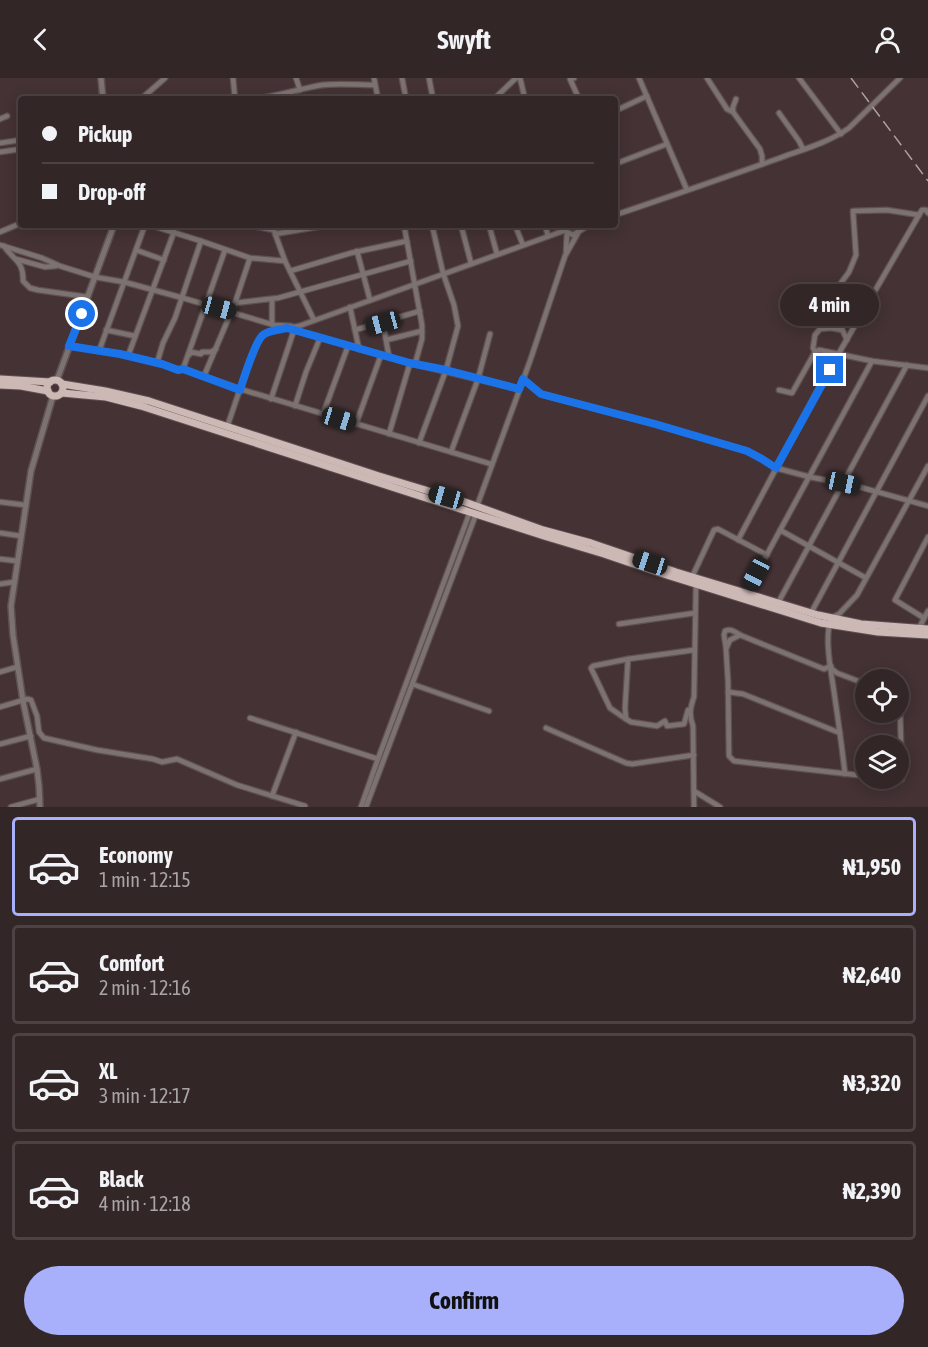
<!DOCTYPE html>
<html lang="en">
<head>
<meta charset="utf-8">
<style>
	body { margin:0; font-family:"Asap Condensed",sans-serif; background:#3e3233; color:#f1f3f6; height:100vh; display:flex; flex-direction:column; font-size:22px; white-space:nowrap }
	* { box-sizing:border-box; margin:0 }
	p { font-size:20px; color:#a9a5a7 }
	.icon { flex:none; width:33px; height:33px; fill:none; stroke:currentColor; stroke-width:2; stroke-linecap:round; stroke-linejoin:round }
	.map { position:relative; height:729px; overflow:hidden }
	.sheet { display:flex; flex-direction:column; background:#332627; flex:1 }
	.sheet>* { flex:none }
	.hud { position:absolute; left:18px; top:18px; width:600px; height:132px; border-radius:6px; box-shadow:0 3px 15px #0003,0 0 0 2px #4e4344; display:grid; align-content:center; height:132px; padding:0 24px; background:#332627 }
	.buttons { position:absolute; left:855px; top:591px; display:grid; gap:12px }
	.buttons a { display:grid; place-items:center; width:54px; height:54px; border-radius:50%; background:#332627; box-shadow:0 3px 15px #0003,0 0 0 2px #4e4344; font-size:30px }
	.end { position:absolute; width:27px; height:27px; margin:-14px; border:8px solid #1a73e8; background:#fff; box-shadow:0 0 0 3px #fff }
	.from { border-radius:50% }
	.bubble { position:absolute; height:42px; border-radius:21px; background:#332627; box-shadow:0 3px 15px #0003,0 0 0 2px #4e4344; font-size:20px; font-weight:700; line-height:42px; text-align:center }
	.car { position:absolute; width:18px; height:36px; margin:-18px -9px; border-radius:8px; box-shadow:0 0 4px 2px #0007; background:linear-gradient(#222 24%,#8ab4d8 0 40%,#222 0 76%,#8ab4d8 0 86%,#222 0) }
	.hud b { display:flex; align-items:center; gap:21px; height:57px; font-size:22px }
	.hud b+b { border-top:2px solid #4e4344 }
	.hud i { width:15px; height:15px; background:#f1f3f6 }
	ul { padding:10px 0 0; list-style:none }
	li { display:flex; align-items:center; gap:18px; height:99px; margin:0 12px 9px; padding:0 12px; border:3px solid #4e4344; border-radius:6px }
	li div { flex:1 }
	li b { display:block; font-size:22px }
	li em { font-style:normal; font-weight:700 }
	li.selected { border-color:#a8b0fc }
	li>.icon { width:54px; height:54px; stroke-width:1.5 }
	.action { display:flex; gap:12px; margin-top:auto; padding:12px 24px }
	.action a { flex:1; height:69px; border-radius:36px; background:#a8b0fc; color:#111; font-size:24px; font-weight:700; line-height:69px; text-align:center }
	header { display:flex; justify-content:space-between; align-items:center; height:78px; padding:0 24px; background:#332627; font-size:27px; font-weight:700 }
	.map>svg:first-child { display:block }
</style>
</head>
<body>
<header><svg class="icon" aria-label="back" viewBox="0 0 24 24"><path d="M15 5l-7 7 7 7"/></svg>Swyft<svg class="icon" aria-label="person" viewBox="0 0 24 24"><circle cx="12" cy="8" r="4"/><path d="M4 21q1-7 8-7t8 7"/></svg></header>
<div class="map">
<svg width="928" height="729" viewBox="0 0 928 729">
	<rect width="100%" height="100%" fill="#443234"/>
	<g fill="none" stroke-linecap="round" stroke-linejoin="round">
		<g stroke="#615052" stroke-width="7">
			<g id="minor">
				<path d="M233,0l2,21"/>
				<path d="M296,0l4,12"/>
				<path d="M374,0l4,21"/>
				<path d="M402,0l4,21"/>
				<path d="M429,0l4,21"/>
				<path d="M520,0l5,21"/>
				<path d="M574,0l-4,1 9,20"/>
				<path d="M639,0l48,112"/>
				<path d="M707,0l20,31 6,3"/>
				<path d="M799,0l42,56"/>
				<path d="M141,21l24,-21"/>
				<path d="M252,21c24,-2 46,-10 70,-14 18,-2 36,0 53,0"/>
				<path d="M494,21l22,-21"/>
				<path d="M736,21l-3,8v5l27,37 2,7v8"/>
				<path d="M615,33l32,-15"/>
				<path d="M779,35l20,28 4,8"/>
				<path d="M0,41l7,-3"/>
				<path d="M0,65l21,-3"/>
				<path d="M0,74l21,-3"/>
				<path d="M615,86l52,-20"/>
				<path d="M615,137c54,-18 108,-37 162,-56 24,-9 51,-16 72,-31l51,-50"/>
				<path d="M150,147l51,16 49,17 35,3"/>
				<path d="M247,147l27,5"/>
				<path d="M272,147l13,36 29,59"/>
				<path d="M404,147l18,100v14l-7,25"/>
				<path d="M461,147l10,38"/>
				<path d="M489,147l8,29"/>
				<path d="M515,147l8,20"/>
				<path d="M545,147l3,11"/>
				<path d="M566,147l1,7 6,3 16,-10"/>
				<path d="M0,154l19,-8 3,2 8,-1"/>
				<path d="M275,156l54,-9"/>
				<path d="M0,167l42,13 18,8 35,11 29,5 59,16 91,27 17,1"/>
				<path d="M4,168c9,14 20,15 19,35l7,7 8,2 50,7"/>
				<path d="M136,172l28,10"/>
				<path d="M357,173l13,49"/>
				<path d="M566,175l1,-21"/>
				<path d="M16,181l29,8 11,-1"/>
				<path d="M290,193l61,-18 56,-12"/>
				<path d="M272,222v24"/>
				<path d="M235,225l43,-5 133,-37"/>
				<path d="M350,229l9,42"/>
				<path d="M383,245l6,34"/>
				<path d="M290,251l120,34 109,26"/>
				<path d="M106,252l29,6"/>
				<path d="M355,252l65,-19"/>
				<path d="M386,262l36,-9"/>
				<path d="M847,262l-6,-13 -3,-40 11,-15 7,-17 -3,-44 34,-1 32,5"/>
				<path d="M70,268l50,8 42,10 16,6 5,-1 57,20 251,75"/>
				<path d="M99,273l46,-126"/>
				<path d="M815,274l4,-2 53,11 56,7"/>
				<path d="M189,277l2,-3 10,2 1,-2h9l5,-3"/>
				<path d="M128,278l46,-124"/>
				<path d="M157,285l6,-20 12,-25 26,-77"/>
				<path d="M183,291l42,-119"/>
				<path d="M204,298l31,-73 15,-45"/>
				<path d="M523,301l18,15 114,30 92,27 15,8 14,9 34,9 46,9 72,20"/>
				<path d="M779,312l13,3 23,-41 -2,-4 2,-13 5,-6 11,-1 11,2"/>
				<path d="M271,321l23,-69"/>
				<path d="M295,328l11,-34 14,-34"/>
				<path d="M323,336l25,-68"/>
				<path d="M356,346l25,-69"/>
				<path d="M227,349c6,-16 27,-84 36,-92 7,-5 27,-7 36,-9l267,-96"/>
				<path d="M389,356l21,-71"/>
				<path d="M419,365l27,-73 12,-44 -4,-21 -11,-32 -11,-48"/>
				<path d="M451,374l27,-73 12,-45"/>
				<path d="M0,424l25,3"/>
				<path d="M477,428l53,-145 35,-105 13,-23"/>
				<path d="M780,452l86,48"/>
				<path d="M0,455l21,3"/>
				<path d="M738,462l83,-156 98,-169 3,-5h4l2,3"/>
				<path d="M0,481l17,2"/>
				<path d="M692,499l22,-47 4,-1 49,26"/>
				<path d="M0,506l14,-2"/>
				<path d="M746,515l126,-232"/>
				<path d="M778,525l129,-238"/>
				<path d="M811,535l117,-217"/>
				<path d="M924,540l-29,-18 33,-63"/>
				<path d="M619,546l76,-11"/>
				<path d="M919,550l9,-17"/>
				<path d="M740,557l-10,5 -4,9 2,32 1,75 5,5 132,15"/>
				<path d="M726,570l-2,-13 1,-4c6,-3 10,1 15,4l84,34 7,-3"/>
				<path d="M628,581l-35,7 -2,2 19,40 16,11 5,3 26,4 8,-5 2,5 17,-2 4,-14"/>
				<path d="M832,591l5,4 29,11"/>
				<path d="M0,594l17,-5"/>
				<path d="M412,606l77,27"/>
				<path d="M728,614l15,2 97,39"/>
				<path d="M0,629l27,-8 4,1 6,16 2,16 5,6 53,12 56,9 9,3 15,-3 60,26 68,21"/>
				<path d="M250,640l128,41"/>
				<path d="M626,641l-1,-11 3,-49 66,-9"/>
				<path d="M546,650l80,35 6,1 62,-9"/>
				<path d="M0,666l31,-8"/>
				<path d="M845,696c-3,-27 -7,-55 -11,-82 -3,-22 -10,-53 -3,-74l8,-4 18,-19 71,-129"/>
				<path d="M885,700l15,2 2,-1 -2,-71 -2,-5"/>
				<path d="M0,701l37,-10"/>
				<path d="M694,713l26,16"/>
				<path d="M272,718l24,-64"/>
				<path d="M11,729l29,-8"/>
				<path d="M361,729l17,-48 92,-247"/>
				<path d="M366,729l110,-293"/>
				<path d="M694,729l-1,-81c-4,-11 -3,-18 1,-29l2,-113"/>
			</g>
		</g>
		<g stroke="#615052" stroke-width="8">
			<g id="tertiary">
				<path d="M101,0l2,21"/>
				<path d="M57,302l57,-155"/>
				<path d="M40,729l-1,-21 -2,-17 -14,-68 -10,-66 -2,-29 20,-135 22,-75"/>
			</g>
		</g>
		<g stroke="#615052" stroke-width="9">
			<g id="trunk">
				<path d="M0,301l50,3"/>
				<circle cx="55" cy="310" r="8"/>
				<path d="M62,306l43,7 44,10 230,75 86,26 78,28 48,13 85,29 142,43 43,9 67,5"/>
				<path d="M0,307l21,1 27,5"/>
				<path d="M62,315l44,4 35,9 403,130 60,18 53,18 164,51 57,9 50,3"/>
			</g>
		</g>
		<use href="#minor" stroke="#7c7371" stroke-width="4.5"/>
		<use href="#tertiary" stroke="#7c7371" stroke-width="5"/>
		<use href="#trunk" stroke="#ccb8b4" stroke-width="7"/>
		<path stroke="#afa1a2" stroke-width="1.5" stroke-dasharray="12 6" stroke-linecap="butt" d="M851,0l77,103"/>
	</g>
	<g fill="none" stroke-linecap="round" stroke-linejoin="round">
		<path stroke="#1a73e8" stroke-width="8" d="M82,236l-13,32 51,8 42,10 16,6 5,-1 57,21c4,-12 15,-49 23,-55 6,-5 17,-5 24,-7l123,35 36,7 73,19 4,-10 18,15 114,30 92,27 15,8 14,9 54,-98"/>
	</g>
</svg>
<div class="buttons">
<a><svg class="icon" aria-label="locate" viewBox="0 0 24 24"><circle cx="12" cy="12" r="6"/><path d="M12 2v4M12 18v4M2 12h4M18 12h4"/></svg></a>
<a><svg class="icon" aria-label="layers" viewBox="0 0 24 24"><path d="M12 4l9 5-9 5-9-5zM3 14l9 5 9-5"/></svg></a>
</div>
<i class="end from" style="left:82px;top:236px"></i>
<i class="end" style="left:830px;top:292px"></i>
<div class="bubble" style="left:780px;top:206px;width:99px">4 min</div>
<i class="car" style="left:219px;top:230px;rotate:105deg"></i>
<i class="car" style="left:383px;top:245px;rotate:255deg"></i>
<i class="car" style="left:339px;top:341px;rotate:107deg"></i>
<i class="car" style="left:843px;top:405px;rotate:102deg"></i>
<i class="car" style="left:446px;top:419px;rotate:286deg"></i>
<i class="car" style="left:650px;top:485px;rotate:288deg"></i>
<i class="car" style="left:756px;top:496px;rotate:208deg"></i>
<div class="hud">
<b><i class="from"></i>Pickup</b>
<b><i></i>Drop-off</b>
</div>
</div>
<section class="sheet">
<ul>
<li class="selected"><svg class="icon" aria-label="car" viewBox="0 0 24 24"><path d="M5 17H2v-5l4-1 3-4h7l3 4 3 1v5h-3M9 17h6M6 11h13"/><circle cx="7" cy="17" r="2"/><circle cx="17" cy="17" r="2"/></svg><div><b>Economy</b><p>1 min · 12:15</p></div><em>₦1,950</em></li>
<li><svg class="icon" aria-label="car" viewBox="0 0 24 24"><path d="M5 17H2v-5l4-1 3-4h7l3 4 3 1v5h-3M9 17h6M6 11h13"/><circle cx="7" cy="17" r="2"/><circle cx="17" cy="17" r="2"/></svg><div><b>Comfort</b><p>2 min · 12:16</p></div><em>₦2,640</em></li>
<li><svg class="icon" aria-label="car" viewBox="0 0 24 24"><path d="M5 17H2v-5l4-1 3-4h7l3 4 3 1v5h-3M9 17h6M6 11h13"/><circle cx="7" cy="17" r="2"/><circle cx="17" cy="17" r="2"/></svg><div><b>XL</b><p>3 min · 12:17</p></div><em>₦3,320</em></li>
<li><svg class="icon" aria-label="car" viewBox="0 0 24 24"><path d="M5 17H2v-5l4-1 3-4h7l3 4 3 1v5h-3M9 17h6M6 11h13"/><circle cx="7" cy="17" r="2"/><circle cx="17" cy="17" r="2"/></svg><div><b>Black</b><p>4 min · 12:18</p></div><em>₦2,390</em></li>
</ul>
<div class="action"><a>Confirm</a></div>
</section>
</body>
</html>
